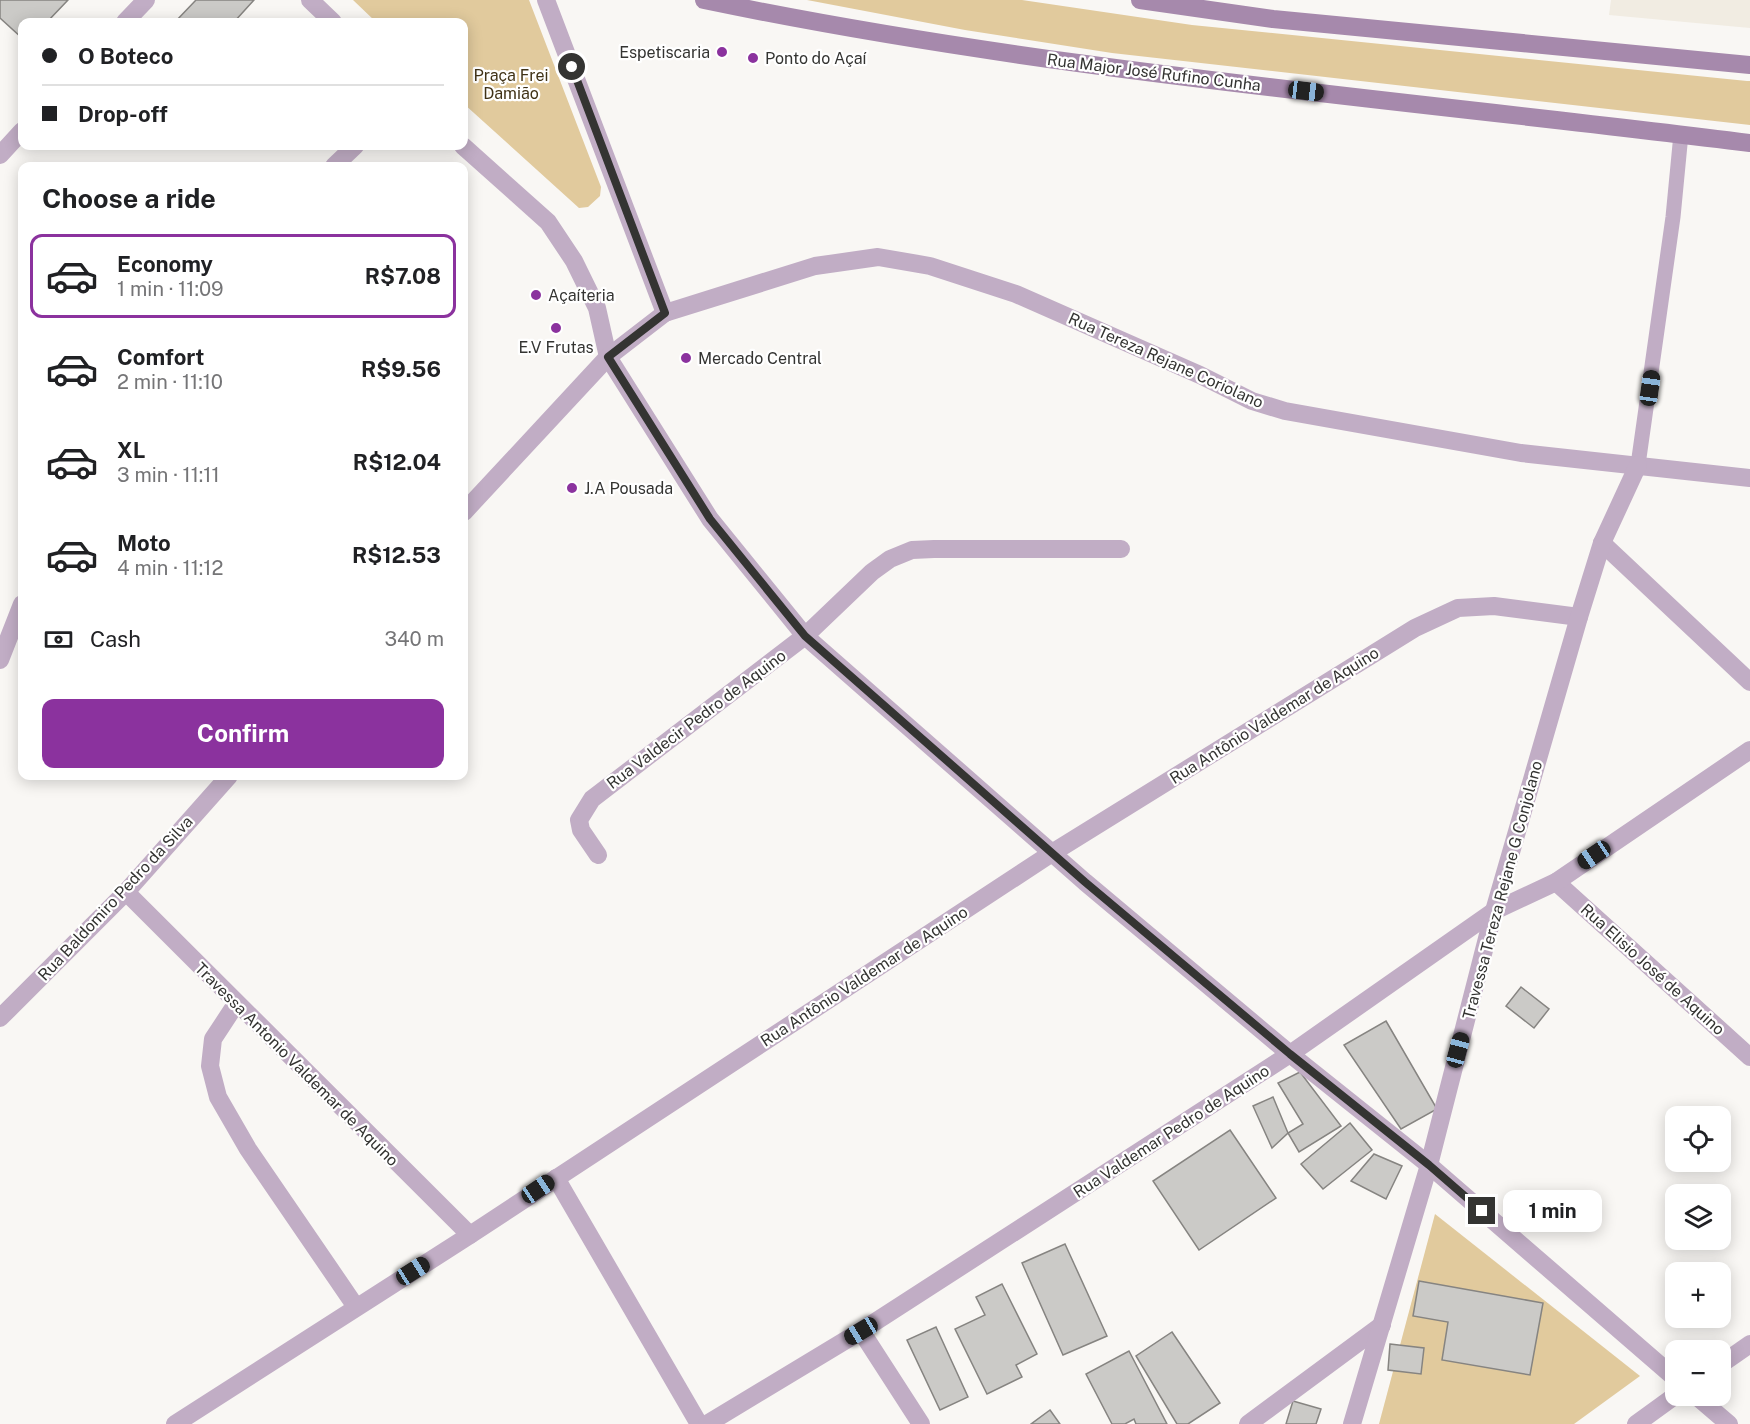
<!DOCTYPE html>
<html lang="en">
<head>
<meta charset="utf-8">
<style>
	body { margin:0; font-family:"Public Sans",sans-serif; background:#f6f6f6; color:#202124; height:100vh; display:flex; flex-direction:column; font-size:22px; white-space:nowrap }
	* { box-sizing:border-box; margin:0 }
	p { font-size:20px; color:#757577 }
	.icon { flex:none; width:33px; height:33px; fill:none; stroke:currentColor; stroke-width:2; stroke-linecap:round; stroke-linejoin:round }
	.map { position:relative; flex:1; overflow:hidden }
	.side { position:absolute; left:18px; top:162px; width:450px; height:618px; display:flex; flex-direction:column; background:#fff; border-radius:12px; box-shadow:0 3px 15px #0003 }
	.side>* { flex:none }
	.banner { position:absolute; left:18px; top:18px; width:450px; height:132px; border-radius:12px; box-shadow:0 3px 15px #0003; display:grid; align-content:center; height:132px; padding:0 24px; background:#fff }
	.buttons { position:absolute; left:1665px; top:1106px; display:grid; gap:12px }
	.buttons a { display:grid; place-items:center; width:66px; height:66px; border-radius:12px; background:#fff; box-shadow:0 3px 15px #0003; font-size:30px }
	.end { position:absolute; width:27px; height:27px; margin:-14px; border:8px solid #343432; background:#fff; box-shadow:0 0 0 3px #fff }
	.from { border-radius:50% }
	.bubble { position:absolute; height:42px; border-radius:12px; background:#fff; box-shadow:0 3px 15px #0003; font-size:20px; font-weight:700; line-height:42px; text-align:center }
	.car { position:absolute; width:18px; height:36px; margin:-18px -9px; border-radius:8px; box-shadow:0 0 4px 2px #0007; background:linear-gradient(#222 24%,#8ab4d8 0 40%,#222 0 76%,#8ab4d8 0 86%,#222 0) }
	.banner b { display:flex; align-items:center; gap:21px; height:57px; font-size:22px }
	.banner b+b { border-top:2px solid #e0e0e0 }
	.banner i { width:15px; height:15px; background:#202124 }
	ul { padding:0; list-style:none }
	li { display:flex; align-items:center; gap:18px; height:84px; margin:0 12px 9px; padding:0 12px; border:3px solid transparent; border-radius:12px }
	li div { flex:1 }
	li b { display:block; font-size:22px }
	li em { font-style:normal; font-weight:700 }
	li.on { border-color:#8b329e }
	li>.icon { width:54px; height:54px; stroke-width:1.5 }
	h2 { padding:0 24px; font-size:27px; line-height:72px }
	.pay { display:flex; align-items:center; gap:15px; height:66px; padding:0 24px; font-size:22px }
	.pay p { margin-inline-start:auto }
	.primary-button { display:flex; gap:12px; margin-top:auto; padding:12px 24px }
	.primary-button a { flex:1; height:69px; border-radius:12px; background:#8b329e; color:#fff; font-size:24px; font-weight:700; line-height:69px; text-align:center }
	.map>svg:first-child { display:block }
</style>
</head>
<body>
<div class="map">
<svg width="1750" height="1424" viewBox="0 0 1750 1424">
	<rect width="100%" height="100%" fill="#f9f7f4"/>
	<path fill="#f1ece2" d="M1611,0h139v28l-141,-13z"/>
	<g fill="#e1ca9d">
		<path d="M353,0h176l72,187 -1,9 -12,11 -9,1 -115,-104v-82h-88z"/>
		<path d="M807,0h215l170,25 555,56h3v44l-638,-72 -147,-23z"/>
		<path d="M1435,1214l205,162 -66,48h-195z"/>
	</g>
	<g fill="#cbcac7" stroke="#868481" stroke-width="1.5">
		<path d="M0,0h68l-21,22h-25v16l-22,-20z"/>
		<path d="M196,0h58l-20,22h-59z"/>
		<path d="M1521,987l28,22 -15,19 -28,-22z"/>
		<path d="M1386,1021l51,88 -36,20 -57,-84z"/>
		<path d="M1300,1072l41,54 -42,26 -11,-19 15,-9 -25,-41z"/>
		<path d="M1273,1097l15,36 -16,15 -19,-42z"/>
		<path d="M1350,1123l22,27 -49,39 -22,-25z"/>
		<path d="M1230,1130l46,68 -77,52 -46,-69z"/>
		<path d="M1374,1154l28,12 -16,33 -35,-18z"/>
		<path d="M1065,1244l42,92 -44,19 -41,-92z"/>
		<path d="M1419,1281l124,22 -13,72 -88,-15 6,-38 -35,-6z"/>
		<path d="M1002,1284l35,70 -21,11 6,12 -35,17 -32,-65 30,-14 -9,-18z"/>
		<path d="M936,1327l32,70 -28,13 -33,-70z"/>
		<path d="M1172,1332l48,71 -32,21h-11l-41,-68z"/>
		<path d="M1390,1344l34,4 -3,26 -33,-4z"/>
		<path d="M1129,1351l38,73h-31l-2,-5 -9,5h-13l-26,-50z"/>
		<path d="M1293,1401l28,8 -5,15h-30z"/>
		<path d="M1050,1410l10,14h-29z"/>
	</g>
	<g fill="none" stroke-linecap="round" stroke-linejoin="round">
		<path stroke="#c1adc5" stroke-width="15" d="M1638,465l35,-248 8,-83"/>
		<g stroke="#c1adc5" stroke-width="18">
			<path d="M310,0l23,22"/>
			<path d="M546,0l119,313"/>
			<path d="M125,22l21,-22"/>
			<path d="M463,146l85,76 26,39 23,47 11,49 102,162 95,117 280,246 205,172 139,111 247,214"/>
			<path d="M0,155l22,-24"/>
			<path d="M334,166l21,-20"/>
			<path d="M464,512l144,-155 57,-44 150,-47 63,-9 52,9 86,28 184,81 52,26 33,10 236,42 229,25"/>
			<path d="M1602,543l148,139"/>
			<path d="M0,660l22,-56"/>
			<path d="M598,855l-17,-25 -2,-10 13,-21 213,-163 67,-64 18,-13 22,-9 22,-1h187"/>
			<path d="M1556,882l194,175"/>
			<path d="M126,892l344,343"/>
			<path d="M236,1004l-23,35 -3,27 8,31 30,52 108,158"/>
			<path d="M0,1018l126,-126 103,-116"/>
			<path d="M556,1178l143,246"/>
			<path d="M861,1331l60,93"/>
			<path d="M1720,1365l30,-21"/>
			<path d="M1695,1395l34,29"/>
			<path d="M175,1424l295,-189 582,-382 363,-225 43,-20 36,-2 85,11"/>
			<path d="M707,1424l154,-93 429,-277 204,-143 62,-29 194,-132"/>
			<path d="M1248,1424l134,-99"/>
			<path d="M1352,1424l77,-259 65,-254 85,-294 23,-74 36,-78"/>
			<path d="M1636,1424l40,-29"/>
		</g>
		<g stroke="#a689ac" stroke-width="18">
			<path d="M704,0c345,72 697,99 1046,143"/>
			<path d="M1140,0l133,19 477,46"/>
		</g>
	</g>
	<g fill="none" stroke-linecap="round" stroke-linejoin="round">
		<path stroke="#343432" stroke-width="8" d="M572,67l93,246 -57,44 102,162 95,117 280,246 205,172 139,111 53,46"/>
	</g>
	<g fill="#8b329e" stroke="#fff" stroke-width="2">
		<circle cx="722" cy="52" r="6"/>
		<circle cx="753" cy="58" r="6"/>
		<circle cx="536" cy="295" r="6"/>
		<circle cx="556" cy="328" r="6"/>
		<circle cx="686" cy="358" r="6"/>
		<circle cx="572" cy="488" r="6"/>
	</g>
	<g text-anchor="middle" stroke-width="4.5" stroke-linejoin="round" paint-order="stroke">
		<g font-size="16" fill="#343432" stroke="#fff" text-anchor="start">
			<text x="710" y="58" text-anchor="end">Espetiscaria</text>
			<text x="765" y="64">Ponto do Açaí</text>
			<text x="548" y="301">Açaíteria</text>
			<text x="556" y="353" text-anchor="middle">E.V Frutas</text>
			<text x="698" y="364">Mercado Central</text>
			<text x="584" y="494">J.A Pousada</text>
		</g>
		<g font-size="16" fill="#343432" stroke="#fff">
			<text transform="translate(1154 72) rotate(7)" y="6">Rua Major José Rufino Cunha</text>
			<text transform="translate(1166 360) rotate(24)" y="6">Rua Tereza Rejane Coriolano</text>
			<text transform="translate(1274 715) rotate(-32)" y="6">Rua Antônio Valdemar de Aquino</text>
			<text transform="translate(696 719) rotate(-37)" y="6">Rua Valdecir Pedro de Aquino</text>
			<text transform="translate(1502 890) rotate(-75)" y="6">Travessa Tereza Rejane G Conjolano</text>
			<text transform="translate(115 898) rotate(-47)" y="6">Rua Baldomiro Pedro da Silva</text>
			<text transform="translate(1653 969) rotate(42)" y="6">Rua Elisio José de Aquino</text>
			<text transform="translate(864 976) rotate(-33)" y="6">Rua Antônio Valdemar de Aquino</text>
			<text transform="translate(297 1064) rotate(45)" y="6">Travessa Antonio Valdemar de Aquino</text>
			<text transform="translate(1171 1131) rotate(-33)" y="6">Rua Valdemar Pedro de Aquino</text>
		</g>
		<g font-size="16" fill="#403216" stroke="#fff">
			<text x="511" y="81">Praça Frei<tspan x="511" dy="18">Damião</tspan></text>
		</g>
	</g>
</svg>
<div class="buttons">
<a><svg class="icon" aria-label="locate" viewBox="0 0 24 24"><circle cx="12" cy="12" r="6"/><path d="M12 2v4M12 18v4M2 12h4M18 12h4"/></svg></a>
<a><svg class="icon" aria-label="layers" viewBox="0 0 24 24"><path d="M12 4l9 5-9 5-9-5zM3 14l9 5 9-5"/></svg></a>
<a>+</a>
<a>−</a>
</div>
<i class="end from" style="left:572px;top:67px"></i>
<i class="end" style="left:1482px;top:1211px"></i>
<div class="bubble" style="left:1503px;top:1190px;width:99px">1 min</div>
<i class="car" style="left:1306px;top:91px;rotate:97deg"></i>
<i class="car" style="left:1650px;top:388px;rotate:8deg"></i>
<i class="car" style="left:1594px;top:855px;rotate:236deg"></i>
<i class="car" style="left:1458px;top:1050px;rotate:15deg"></i>
<i class="car" style="left:538px;top:1189px;rotate:56deg"></i>
<i class="car" style="left:413px;top:1271px;rotate:58deg"></i>
<i class="car" style="left:861px;top:1331px;rotate:239deg"></i>
<div class="banner">
<b><i class="from"></i>O Boteco</b>
<b><i></i>Drop-off</b>
</div>
<section class="side">
<h2>Choose a ride</h2>
<ul>
<li class="on"><svg class="icon" aria-label="car" viewBox="0 0 24 24"><path d="M5 17H2v-5l4-1 3-4h7l3 4 3 1v5h-3M9 17h6M6 11h13"/><circle cx="7" cy="17" r="2"/><circle cx="17" cy="17" r="2"/></svg><div><b>Economy</b><p>1 min · 11:09</p></div><em>R$7.08</em></li>
<li><svg class="icon" aria-label="car" viewBox="0 0 24 24"><path d="M5 17H2v-5l4-1 3-4h7l3 4 3 1v5h-3M9 17h6M6 11h13"/><circle cx="7" cy="17" r="2"/><circle cx="17" cy="17" r="2"/></svg><div><b>Comfort</b><p>2 min · 11:10</p></div><em>R$9.56</em></li>
<li><svg class="icon" aria-label="car" viewBox="0 0 24 24"><path d="M5 17H2v-5l4-1 3-4h7l3 4 3 1v5h-3M9 17h6M6 11h13"/><circle cx="7" cy="17" r="2"/><circle cx="17" cy="17" r="2"/></svg><div><b>XL</b><p>3 min · 11:11</p></div><em>R$12.04</em></li>
<li><svg class="icon" aria-label="car" viewBox="0 0 24 24"><path d="M5 17H2v-5l4-1 3-4h7l3 4 3 1v5h-3M9 17h6M6 11h13"/><circle cx="7" cy="17" r="2"/><circle cx="17" cy="17" r="2"/></svg><div><b>Moto</b><p>4 min · 11:12</p></div><em>R$12.53</em></li>
</ul>
<div class="pay"><svg class="icon" aria-label="cash" viewBox="0 0 24 24"><path d="M3 7h18v10H3z"/><circle cx="12" cy="12" r="2"/></svg>Cash<p>340 m</p></div>
<div class="primary-button"><a>Confirm</a></div>
</section>
</div>
</body>
</html>
